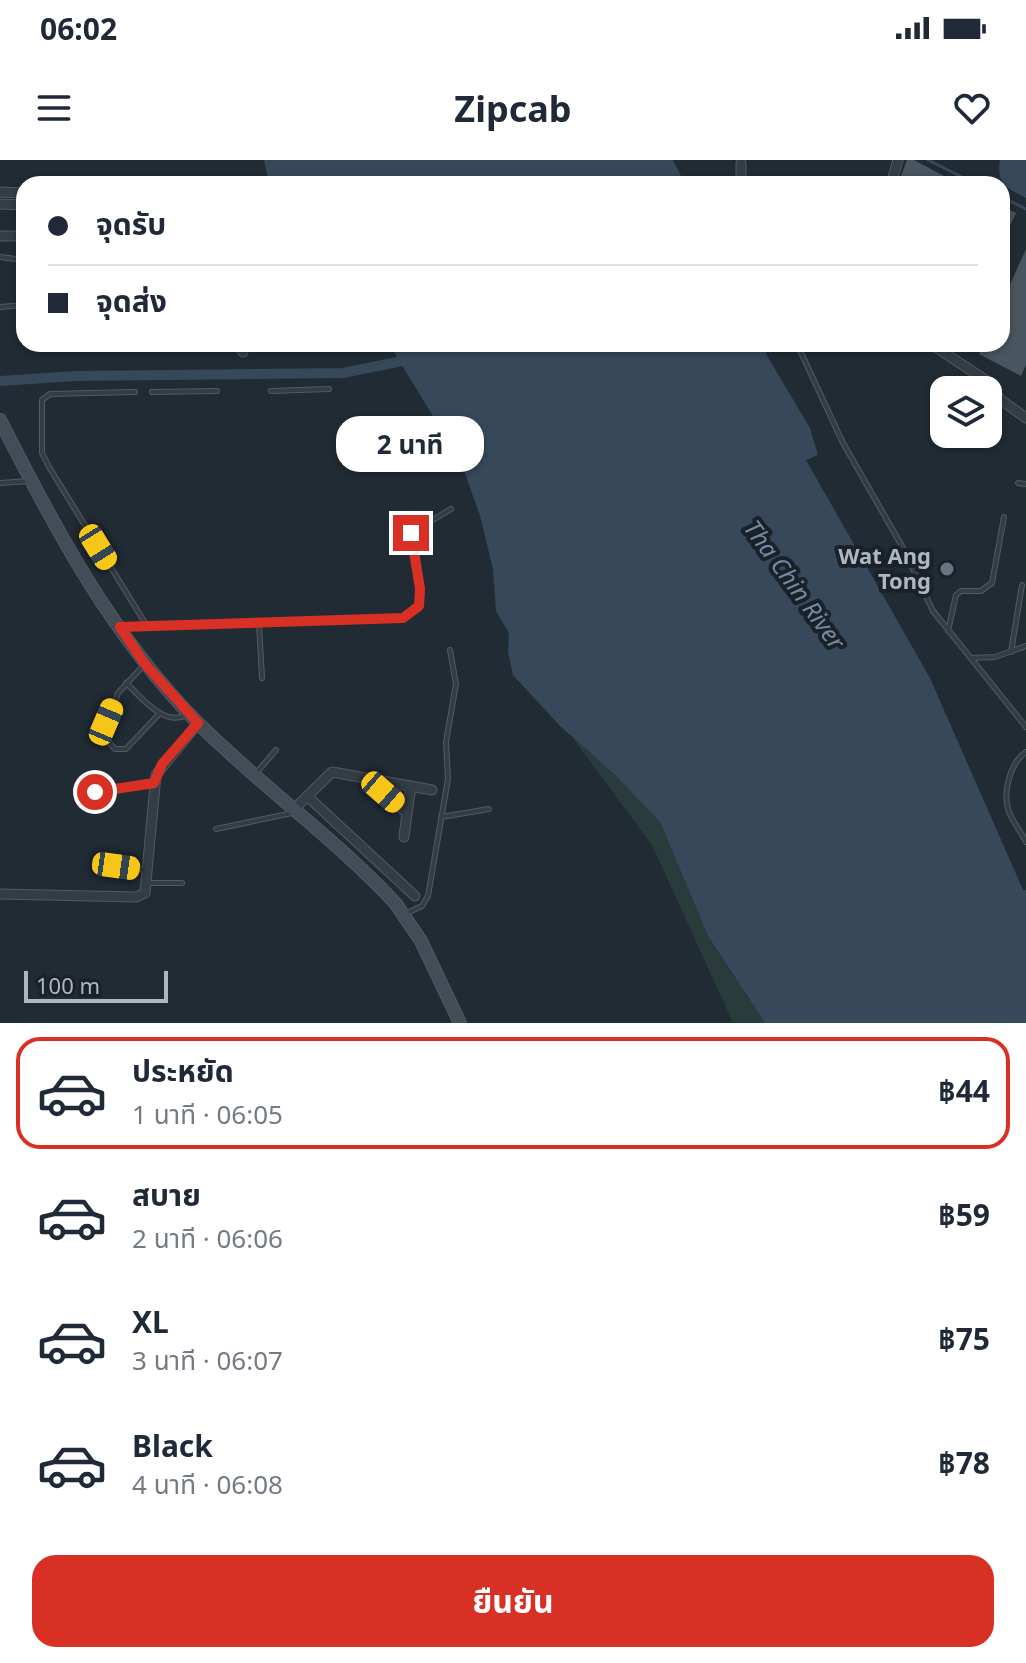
<!DOCTYPE html>
<html lang="th">
<head>
<meta charset="utf-8">
<style>
	body { margin:0; font-family:"Noto Sans","Noto Sans Thai",sans-serif; background:#f6f6f7; color:#1f2937; height:100vh; display:flex; flex-direction:column; font-size:30px; white-space:nowrap }
	* { box-sizing:border-box; margin:0 }
	p { font-size:26px; color:#747a83 }
	.icon { flex:none; width:44px; height:44px; fill:none; stroke:currentColor; stroke-width:2; stroke-linecap:round; stroke-linejoin:round }
	.map { position:relative; height:863px; overflow:hidden }
	.panel { display:flex; flex-direction:column; background:#fff; flex:1 }
	.panel>* { flex:none }
	.banner { position:absolute; left:16px; top:16px; width:994px; height:176px; border-radius:24px; box-shadow:0 2px 6px #0004; display:grid; align-content:center; height:176px; padding:0 32px; background:#fff }
	.fabs { position:absolute; left:930px; top:216px; display:grid; gap:16px }
	.fabs a { display:grid; place-items:center; width:72px; height:72px; border-radius:16px; background:#fff; box-shadow:0 2px 6px #0004; font-size:40px }
	.scale { position:absolute; left:24px; bottom:20px; width:144px; box-sizing:border-box; padding-left:8px; border:4px solid #aeb7c1; border-top:0; font-size:22px; line-height:28px; white-space:nowrap; color:#aeb7c1; -webkit-text-stroke:6px #1a2129; paint-order:stroke }
	.end { position:absolute; width:36px; height:36px; margin:-18px; border:10px solid #d93025; background:#fff; box-shadow:0 0 0 4px #fff }
	.from { border-radius:50% }
	.bubble { position:absolute; height:56px; border-radius:24px; background:#fff; box-shadow:0 2px 6px #0004; font-size:26px; font-weight:700; line-height:56px; text-align:center }
	.car { position:absolute; width:24px; height:48px; margin:-24px -12px; border-radius:10px; box-shadow:0 0 6px 2px #0007; background:linear-gradient(#f5c518 24%,#345 0 40%,#f5c518 0 76%,#345 0 86%,#f5c518 0) }
	.banner b { display:flex; align-items:center; gap:28px; height:76px; font-size:30px }
	.banner b+b { border-top:2px solid #e0e1e3 }
	.banner i { width:20px; height:20px; background:#1f2937 }
	ul { padding:14px 0 0; list-style:none }
	li { display:flex; align-items:center; gap:24px; height:112px; margin:0 16px 12px; padding:0 16px; border:4px solid transparent; border-radius:24px }
	li div { flex:1 }
	li b { display:block; font-size:30px }
	li em { font-style:normal; font-weight:700 }
	li.on { border-color:#d93025 }
	li>.icon { width:72px; height:72px; stroke-width:1.5 }
	.primary-button { display:flex; gap:16px; margin-top:auto; padding:16px 32px }
	.primary-button a { flex:1; height:92px; border-radius:24px; background:#d93025; color:#fff; font-size:32px; font-weight:700; line-height:92px; text-align:center }
	.status { display:flex; justify-content:space-between; align-items:center; height:56px; padding:0 40px; background:#fff; direction:ltr }
	.status svg { height:22px; fill:currentColor }
	header { display:flex; justify-content:space-between; align-items:center; height:104px; padding:0 32px; background:#fff; font-size:36px; font-weight:700 }
	.map>svg:first-child { display:block }
</style>
</head>
<body>
<div class="status"><b>06:02</b><svg viewBox="0 0 49 12"><path d="M0 12V9h3v3zM5 12V6h3v6zM10 12V3h3v9zM15 12V0h3v12zM26 1h20v11H26zM47 4h2v5h-2z"/></svg></div>
<header><svg class="icon" aria-label="menu" viewBox="0 0 24 24"><path d="M4 6h16M4 12h16M4 18h16"/></svg>Zipcab<svg class="icon" aria-label="heart" viewBox="0 0 24 24"><path d="M12 20l-8-8c-3-5 5-10 8-4 3-6 11-1 8 4z"/></svg></header>
<div class="map">
<svg width="1026" height="863" viewBox="0 0 1026 863">
	<rect width="100%" height="100%" fill="#212b34"/>
	<path fill="#293b3a" d="M571,576l42,37 47,49 48,114 57,87h-32l-81,-178z"/>
	<g fill="#36485a">
		<path d="M264,0h409l12,24h-416z"/>
		<path d="M1000,0h26v38c-20,-10 -30,-15 -26,-38z"/>
		<path d="M389,184h382l-5,10 44,74 8,27 -12,5 124,218 93,212h3v133h-261l-57,-87 -48,-114 -47,-49 -53,-47 -47,-51 -5,-23 1,-19 -13,-22 -3,-42 -13,-53 -19,-54z"/>
	</g>
	<g fill="none" stroke-linecap="round" stroke-linejoin="round">
		<g stroke="#36485a" stroke-width="3">
			<path d="M928,0l48,24"/>
			<path d="M1002,37l24,12"/>
		</g>
		<path stroke="#36485a" stroke-width="10" d="M0,221l76,-5 267,-3 69,-14"/>
	</g>
	<g fill="#49555f">
		<path d="M907,0h7l45,24h-61z"/>
		<path d="M1002,46l14,7 -14,30z"/>
		<path d="M1026,89v116l-5,11 -42,-22 4,-10h19v-42z"/>
	</g>
	<g fill="none" stroke-linecap="round" stroke-linejoin="round">
		<g stroke="#525a62" stroke-width="6">
			<g id="lane">
				<path d="M0,97l24,3"/>
				<path d="M0,147l24,-2"/>
				<path d="M797,184l46,99 60,105 30,63 93,116"/>
				<path d="M271,231l58,-2"/>
				<path d="M135,232l-85,2 -8,6v53l7,14 98,159"/>
				<path d="M152,232l65,-1"/>
				<path d="M0,323l30,-2"/>
				<path d="M1018,323l8,1"/>
				<path d="M259,464l3,54"/>
				<path d="M123,467l280,-9 16,-12 1,-17 -9,-56 40,-24"/>
				<path d="M948,471l8,-36 5,-4h20l11,-8 12,-66"/>
				<path d="M1011,492l11,-67"/>
				<path d="M971,498l24,-1 31,-11"/>
				<path d="M143,506l-25,27 -15,42 12,14h11l34,-36"/>
				<path d="M126,523c17,15 37,44 61,32"/>
				<path d="M113,545l8,8"/>
				<path d="M1026,592c-16,11 -24,41 -17,60 4,10 12,20 17,30"/>
				<path d="M257,612l19,-22"/>
				<path d="M95,632l57,-9"/>
				<path d="M441,657l48,-8"/>
				<path d="M216,669l76,-16"/>
				<path d="M116,706l29,4"/>
				<path d="M149,723h33"/>
				<path d="M407,753l15,-7 6,-10 20,-117 -2,-37 10,-58 -6,-34"/>
			</g>
		</g>
		<g stroke="#525a62" stroke-width="11">
			<g id="street">
				<path d="M741,3v21"/>
				<path d="M891,24l7,-24"/>
				<path d="M0,32l24,1"/>
				<path d="M0,44l24,1"/>
				<path d="M0,76h24"/>
				<path d="M242,184l1,8"/>
				<path d="M931,184l56,37 14,19 25,18"/>
				<path d="M384,621l-1,11 24,21 -3,24"/>
				<path d="M307,636l108,100"/>
				<path d="M293,650l39,-38 100,18"/>
				<path d="M407,653l4,-27"/>
				<path d="M0,734l136,3 9,-4 11,-118 42,-52"/>
			</g>
		</g>
		<g stroke="#525a62" stroke-width="14">
			<path id="secondary" d="M0,260c54,107 113,218 199,304 63,63 137,115 197,180l25,37 39,82"/>
		</g>
		<use href="#lane" stroke="#343c44" stroke-width="4"/>
		<use href="#street" stroke="#343c44" stroke-width="9"/>
		<use href="#secondary" stroke="#434c57" stroke-width="12"/>
	</g>
	<g fill="none" stroke-linecap="round" stroke-linejoin="round">
		<path stroke="#d93025" stroke-width="10" d="M95,632l59,-9 8,-19 36,-41 -53,-59 -25,-37 283,-9 16,-12 1,-17 -9,-56"/>
	</g>
	<circle fill="#6b7280" stroke="#1a2129" stroke-width="3" cx="947" cy="409" r="8"/>
	<g text-anchor="middle" stroke-width="8" stroke-linejoin="round" paint-order="stroke">
		<g font-size="22" font-weight="bold" fill="#aeb7c1" stroke="#1a2129" text-anchor="end">
			<text x="931" y="404">Wat Ang<tspan x="931" dy="25">Tong</tspan></text>
		</g>
		<g font-size="24" font-style="italic" fill="#718ba3" stroke="#1a2129">
			<text transform="translate(794 425) rotate(54)" y="8">Tha Chin River</text>
		</g>
	</g>
</svg>
<div class="fabs">
<a><svg class="icon" aria-label="layers" viewBox="0 0 24 24"><path d="M12 4l9 5-9 5-9-5zM3 14l9 5 9-5"/></svg></a>
</div>
<div class="scale">100 m</div>
<i class="end from" style="left:95px;top:632px"></i>
<i class="end" style="left:411px;top:373px"></i>
<div class="bubble" style="left:336px;top:256px;width:148px">2 นาที</div>
<i class="car" style="left:98px;top:387px;rotate:148deg"></i>
<i class="car" style="left:106px;top:562px;rotate:23deg"></i>
<i class="car" style="left:383px;top:632px;rotate:131deg"></i>
<i class="car" style="left:116px;top:706px;rotate:98deg"></i>
<div class="banner">
<b><i class="from"></i>จุดรับ</b>
<b><i></i>จุดส่ง</b>
</div>
</div>
<section class="panel">
<ul>
<li class="on"><svg class="icon" aria-label="car" viewBox="0 0 24 24"><path d="M5 17H2v-5l4-1 3-4h7l3 4 3 1v5h-3M9 17h6M6 11h13"/><circle cx="7" cy="17" r="2"/><circle cx="17" cy="17" r="2"/></svg><div><b>ประหยัด</b><p>1 นาที · 06:05</p></div><em>฿44</em></li>
<li><svg class="icon" aria-label="car" viewBox="0 0 24 24"><path d="M5 17H2v-5l4-1 3-4h7l3 4 3 1v5h-3M9 17h6M6 11h13"/><circle cx="7" cy="17" r="2"/><circle cx="17" cy="17" r="2"/></svg><div><b>สบาย</b><p>2 นาที · 06:06</p></div><em>฿59</em></li>
<li><svg class="icon" aria-label="car" viewBox="0 0 24 24"><path d="M5 17H2v-5l4-1 3-4h7l3 4 3 1v5h-3M9 17h6M6 11h13"/><circle cx="7" cy="17" r="2"/><circle cx="17" cy="17" r="2"/></svg><div><b>XL</b><p>3 นาที · 06:07</p></div><em>฿75</em></li>
<li><svg class="icon" aria-label="car" viewBox="0 0 24 24"><path d="M5 17H2v-5l4-1 3-4h7l3 4 3 1v5h-3M9 17h6M6 11h13"/><circle cx="7" cy="17" r="2"/><circle cx="17" cy="17" r="2"/></svg><div><b>Black</b><p>4 นาที · 06:08</p></div><em>฿78</em></li>
</ul>
<div class="primary-button"><a>ยืนยัน</a></div>
</section>
</body>
</html>
